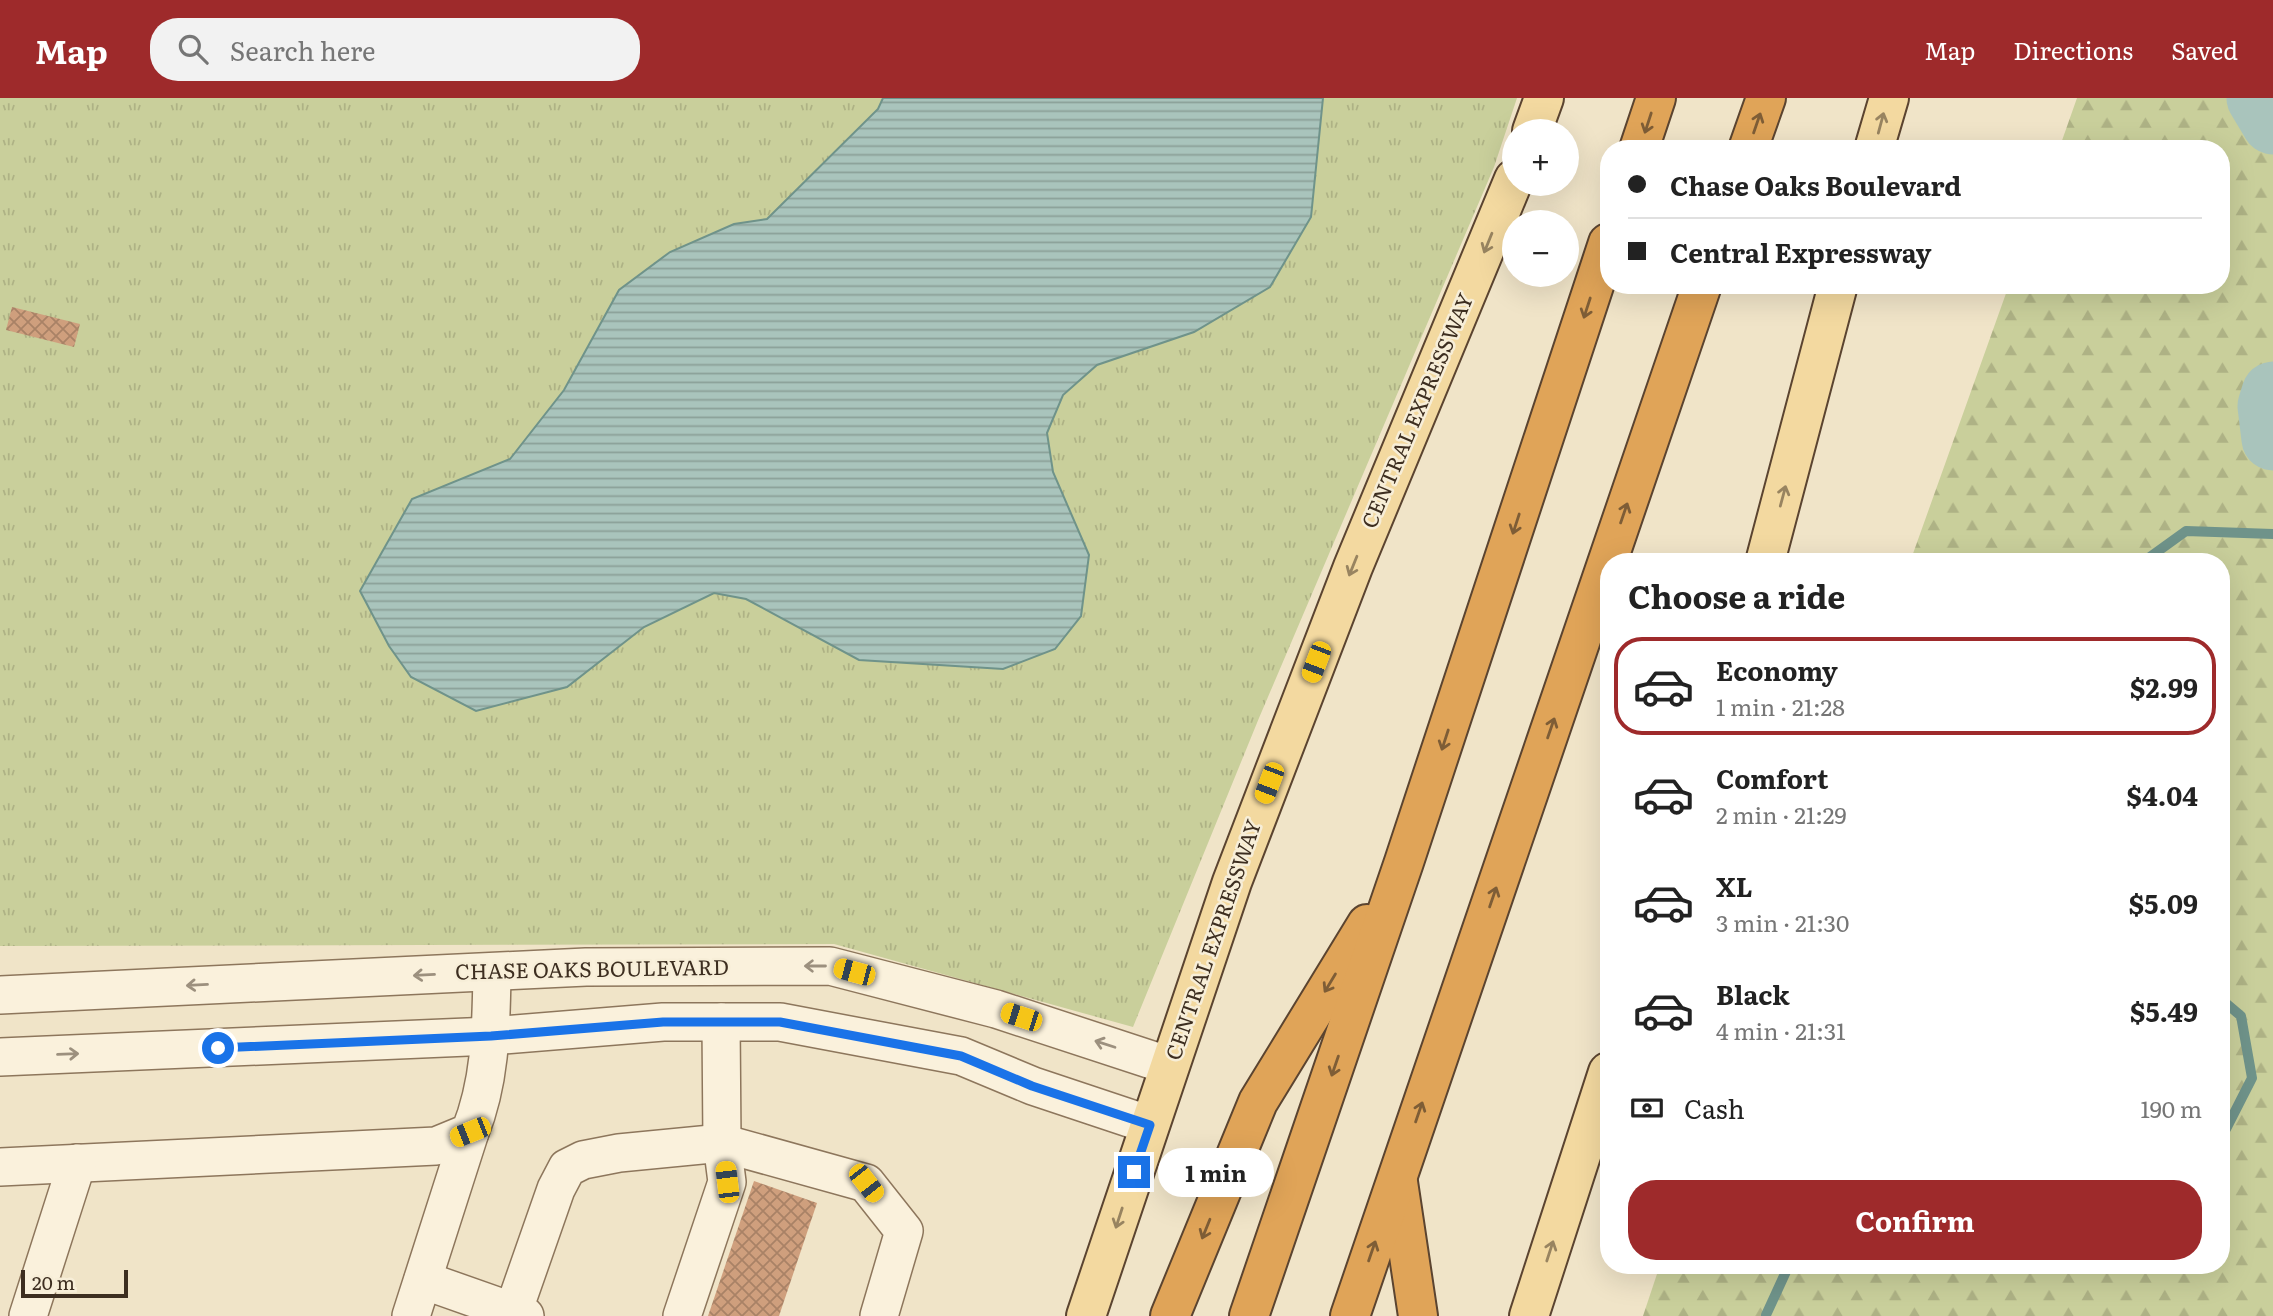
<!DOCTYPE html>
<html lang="en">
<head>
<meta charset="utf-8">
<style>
	body { margin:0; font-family:Literata,serif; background:#f2f2f2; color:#222; height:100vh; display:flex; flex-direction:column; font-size:26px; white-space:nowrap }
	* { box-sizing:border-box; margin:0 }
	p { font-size:23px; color:#767676 }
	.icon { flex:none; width:38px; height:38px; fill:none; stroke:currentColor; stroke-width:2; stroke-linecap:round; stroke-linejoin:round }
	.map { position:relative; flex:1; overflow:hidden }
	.drawer { position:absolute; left:1600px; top:455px; width:630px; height:721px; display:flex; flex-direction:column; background:#fff; border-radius:28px; box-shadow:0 7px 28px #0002 }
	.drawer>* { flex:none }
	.banner { position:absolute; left:1600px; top:42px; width:630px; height:154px; border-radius:28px; box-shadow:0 7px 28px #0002; display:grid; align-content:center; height:154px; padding:0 28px; background:#fff }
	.tools { position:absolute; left:1502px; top:21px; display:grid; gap:14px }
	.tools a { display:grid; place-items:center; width:77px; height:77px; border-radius:50%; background:#fff; box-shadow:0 7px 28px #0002; font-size:35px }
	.scale { position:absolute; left:21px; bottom:18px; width:107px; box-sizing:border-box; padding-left:7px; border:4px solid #3d2e20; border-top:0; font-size:19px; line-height:24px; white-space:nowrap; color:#3d2e20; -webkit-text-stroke:5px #f7eed8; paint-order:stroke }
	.end { position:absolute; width:32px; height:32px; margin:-16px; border:9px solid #1a73e8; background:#fff; box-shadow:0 0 0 4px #fff }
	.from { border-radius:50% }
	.bubble { position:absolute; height:49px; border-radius:24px; background:#fff; box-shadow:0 7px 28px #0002; font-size:23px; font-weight:700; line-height:49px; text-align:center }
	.car { position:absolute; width:21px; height:42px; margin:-21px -10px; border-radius:9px; box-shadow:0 0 5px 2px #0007; background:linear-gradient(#f5c518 24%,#345 0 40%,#f5c518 0 76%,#345 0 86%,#f5c518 0) }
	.banner b { display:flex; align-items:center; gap:24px; height:66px; font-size:26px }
	.banner b+b { border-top:2px solid #e0e0e0 }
	.banner i { width:18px; height:18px; background:#222 }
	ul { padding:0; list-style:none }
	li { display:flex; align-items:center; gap:21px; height:98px; margin:0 14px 10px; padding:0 14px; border:4px solid transparent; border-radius:28px }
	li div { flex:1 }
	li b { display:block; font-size:26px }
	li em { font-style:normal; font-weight:700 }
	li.selected { border-color:#9e2a2b }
	li>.icon { width:63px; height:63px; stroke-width:1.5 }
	h2 { padding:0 28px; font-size:32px; line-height:84px }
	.pay { display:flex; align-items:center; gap:18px; height:77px; padding:0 28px; font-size:26px }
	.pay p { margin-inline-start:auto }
	.cta { display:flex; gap:14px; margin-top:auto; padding:14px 28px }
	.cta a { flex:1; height:80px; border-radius:28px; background:#9e2a2b; color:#fff; font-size:28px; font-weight:700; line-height:80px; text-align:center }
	header { display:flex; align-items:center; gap:42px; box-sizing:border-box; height:98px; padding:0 35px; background:#9e2a2b; color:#fff }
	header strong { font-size:33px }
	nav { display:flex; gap:38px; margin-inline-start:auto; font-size:24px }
	.search { width:490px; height:63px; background:#f2f2f2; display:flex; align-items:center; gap:18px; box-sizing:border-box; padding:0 24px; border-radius:28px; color:#767676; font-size:26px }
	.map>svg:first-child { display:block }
</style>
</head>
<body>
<header>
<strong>Map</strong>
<div class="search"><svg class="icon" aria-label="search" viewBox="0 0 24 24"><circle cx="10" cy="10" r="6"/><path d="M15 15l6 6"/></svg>Search here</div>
<nav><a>Map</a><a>Directions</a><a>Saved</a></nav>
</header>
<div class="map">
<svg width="2273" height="1218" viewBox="0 0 2273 1218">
	<defs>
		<pattern id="grass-tufts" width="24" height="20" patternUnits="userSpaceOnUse" patternTransform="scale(1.75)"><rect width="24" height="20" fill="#c9cf9b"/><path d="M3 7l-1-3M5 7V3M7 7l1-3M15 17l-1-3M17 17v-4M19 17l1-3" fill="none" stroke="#aeb285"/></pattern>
		<pattern id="forest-firs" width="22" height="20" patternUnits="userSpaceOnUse" patternTransform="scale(1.75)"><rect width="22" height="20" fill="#c9cf9b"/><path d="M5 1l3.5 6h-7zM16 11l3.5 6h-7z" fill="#aeb285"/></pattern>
		<pattern id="water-rules" width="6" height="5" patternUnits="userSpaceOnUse" patternTransform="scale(1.75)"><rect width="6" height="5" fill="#a9c4bc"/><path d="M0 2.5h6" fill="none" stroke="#8ba098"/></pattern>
		<pattern id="building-cross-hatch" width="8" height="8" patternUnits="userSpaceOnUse" patternTransform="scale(1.75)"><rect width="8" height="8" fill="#cf9f7d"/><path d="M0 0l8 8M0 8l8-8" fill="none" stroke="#a98266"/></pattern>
	</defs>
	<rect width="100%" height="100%" fill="#f0e4c8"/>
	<path fill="url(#grass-tufts)" d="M0,0h1517l-23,69 -235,551 -126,309 -299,-83 -834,2z"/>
	<path fill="url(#forest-firs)" d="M2077,0h196v1218h-630l17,-51h561v-703h-311l99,-277h212v-136h-162z"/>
	<path fill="url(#water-rules)" stroke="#6f938a" stroke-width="2" d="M883,0h440l-12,119 -41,70 -76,45 -97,33 -34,30 -16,38 6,39 36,83 -8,61 -26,33 -52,20 -144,-9 -113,-61 -32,-6 -70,34 -77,60 -91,24 -65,-34 -22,-31 -29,-55 52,-92 98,-40 54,-69 55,-100 51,-38 64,-28 33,-5 111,-110z"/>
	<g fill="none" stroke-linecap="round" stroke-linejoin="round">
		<g stroke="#6f938a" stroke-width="10">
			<path d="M2143,464l43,-31 87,3"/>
			<path d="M2221,901l20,17 11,62 -26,51 -5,2"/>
			<path d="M1766,1217l23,-50"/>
		</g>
		<g stroke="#a9c4bc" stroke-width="63">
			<path d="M2258,0l15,25"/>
			<path d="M2273,295l-4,13 4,33"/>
		</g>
	</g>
	<g fill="url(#building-cross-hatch)">
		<path d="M12,209l68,17 -6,23 -68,-17z"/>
		<path d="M754,1083l63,22 -38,113h-71z"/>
	</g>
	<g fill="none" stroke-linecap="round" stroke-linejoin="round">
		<g stroke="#8d765c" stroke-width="40">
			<g id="minor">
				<path d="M0,897l586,-28 244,-1 166,43 174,57"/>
				<path d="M0,959l491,-21 172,-14h117l181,34 72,30 117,39"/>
				<path d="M0,1069l436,-21 34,-14c21,-52 21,-105 22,-160"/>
				<path d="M423,1182l102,36"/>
				<path d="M513,1214l43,-123 11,-21 16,-8 36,-7 103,-10 144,40 38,48 -25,85"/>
				<path d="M28,1218l49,-153"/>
				<path d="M411,1218l59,-184"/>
				<path d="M682,1218l45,-134 -5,-39 -1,-121"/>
			</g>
		</g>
		<g stroke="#5b4430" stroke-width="42">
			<g id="major">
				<path d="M1532,33l12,-33"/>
				<path d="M1874,51l15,-51"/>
				<path d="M1765,464l73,-277"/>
				<path d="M1086,1218l146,-434 121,-315 161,-388"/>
				<path d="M1529,1218l79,-244"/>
			</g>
		</g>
		<g stroke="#5b4430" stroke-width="42">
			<g id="highway">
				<path d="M1639,51l17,-51"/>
				<path d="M1748,51l18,-51"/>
				<path d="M1398,1084l20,134"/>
				<path d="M1170,1218l88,-214 109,-178"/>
				<path d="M1249,1218l155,-454 204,-619"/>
				<path d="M1350,1218l352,-1031"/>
			</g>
		</g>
		<use href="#minor" stroke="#faf1dc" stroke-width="37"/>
		<use href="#major" stroke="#f3d9a0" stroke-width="38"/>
		<use href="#highway" stroke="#e0a458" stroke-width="38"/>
	</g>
	<defs><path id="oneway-shaft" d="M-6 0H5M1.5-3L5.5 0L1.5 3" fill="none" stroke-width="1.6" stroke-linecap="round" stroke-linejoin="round" transform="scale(1.75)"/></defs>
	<g stroke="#7e5d36">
		<use href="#oneway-shaft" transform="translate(1648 25) rotate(108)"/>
		<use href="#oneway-shaft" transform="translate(1757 25) rotate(-71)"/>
		<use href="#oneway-shaft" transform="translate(1587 210) rotate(108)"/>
		<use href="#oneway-shaft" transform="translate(1624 415) rotate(-71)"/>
		<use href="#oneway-shaft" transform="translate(1516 426) rotate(108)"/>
		<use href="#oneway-shaft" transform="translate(1551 630) rotate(-71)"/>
		<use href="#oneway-shaft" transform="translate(1445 642) rotate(108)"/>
		<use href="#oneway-shaft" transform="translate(1493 799) rotate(-71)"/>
		<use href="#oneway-shaft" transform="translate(1330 885) rotate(121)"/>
		<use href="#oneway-shaft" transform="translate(1335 968) rotate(109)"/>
		<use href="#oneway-shaft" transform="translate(1419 1014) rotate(-71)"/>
		<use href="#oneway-shaft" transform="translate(1206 1131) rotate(112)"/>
		<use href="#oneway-shaft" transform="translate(1372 1153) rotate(-71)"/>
	</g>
	<g stroke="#988460">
		<use href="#oneway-shaft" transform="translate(1881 25) rotate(-75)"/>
		<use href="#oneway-shaft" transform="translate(1488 145) rotate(112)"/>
		<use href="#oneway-shaft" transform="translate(1783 398) rotate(-75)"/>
		<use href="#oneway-shaft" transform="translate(1353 468) rotate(112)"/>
		<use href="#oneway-shaft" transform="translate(1119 1120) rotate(108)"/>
		<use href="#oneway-shaft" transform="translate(1550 1153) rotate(-72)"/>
	</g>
	<g stroke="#9c907e">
		<use href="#oneway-shaft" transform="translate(815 868) rotate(180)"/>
		<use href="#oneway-shaft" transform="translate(424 877) rotate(177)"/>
		<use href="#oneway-shaft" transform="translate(197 887) rotate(177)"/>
		<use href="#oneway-shaft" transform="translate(1105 946) rotate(-162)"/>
		<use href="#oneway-shaft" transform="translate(68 956) rotate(-2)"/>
	</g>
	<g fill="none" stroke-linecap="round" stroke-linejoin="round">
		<path stroke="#1a73e8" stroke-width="9" d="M218,950l273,-12 172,-14h117l181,34 71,30 118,39 -16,47"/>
	</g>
	<g text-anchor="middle" stroke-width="5" stroke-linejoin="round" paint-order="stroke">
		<g font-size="21" fill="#3d2e20" stroke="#f7eed8">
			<text transform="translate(1418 313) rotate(-67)" y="7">CENTRAL EXPRESSWAY</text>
			<text transform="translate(1214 842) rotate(-71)" y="7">CENTRAL EXPRESSWAY</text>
			<text transform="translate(592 872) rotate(-1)" y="7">CHASE OAKS BOULEVARD</text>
		</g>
	</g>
</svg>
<div class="tools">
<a>+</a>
<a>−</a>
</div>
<div class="scale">20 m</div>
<i class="end from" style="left:218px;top:950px"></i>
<i class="end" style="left:1134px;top:1074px"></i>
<div class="bubble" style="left:1158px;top:1050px;width:116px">1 min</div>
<i class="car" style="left:1316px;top:564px;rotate:201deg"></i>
<i class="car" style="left:1269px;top:685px;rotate:201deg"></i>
<i class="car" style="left:854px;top:874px;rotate:285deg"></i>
<i class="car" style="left:1021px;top:919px;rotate:288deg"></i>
<i class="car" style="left:470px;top:1034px;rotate:248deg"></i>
<i class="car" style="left:727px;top:1084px;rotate:353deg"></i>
<i class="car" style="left:866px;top:1085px;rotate:142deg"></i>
<div class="banner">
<b><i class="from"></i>Chase Oaks Boulevard</b>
<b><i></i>Central Expressway</b>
</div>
<section class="drawer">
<h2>Choose a ride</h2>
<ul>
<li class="selected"><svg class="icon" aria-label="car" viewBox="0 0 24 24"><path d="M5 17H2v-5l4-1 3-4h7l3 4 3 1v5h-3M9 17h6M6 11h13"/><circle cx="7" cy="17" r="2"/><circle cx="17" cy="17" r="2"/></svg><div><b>Economy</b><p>1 min · 21:28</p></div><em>$2.99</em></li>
<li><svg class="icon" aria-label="car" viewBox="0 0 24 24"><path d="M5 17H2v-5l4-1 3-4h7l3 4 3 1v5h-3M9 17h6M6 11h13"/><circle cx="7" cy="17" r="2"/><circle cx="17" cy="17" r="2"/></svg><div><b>Comfort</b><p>2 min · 21:29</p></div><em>$4.04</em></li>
<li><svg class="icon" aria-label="car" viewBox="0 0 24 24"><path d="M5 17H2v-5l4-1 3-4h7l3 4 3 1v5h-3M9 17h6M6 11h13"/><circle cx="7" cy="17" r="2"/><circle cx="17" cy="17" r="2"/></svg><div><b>XL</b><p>3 min · 21:30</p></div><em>$5.09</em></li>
<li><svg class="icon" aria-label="car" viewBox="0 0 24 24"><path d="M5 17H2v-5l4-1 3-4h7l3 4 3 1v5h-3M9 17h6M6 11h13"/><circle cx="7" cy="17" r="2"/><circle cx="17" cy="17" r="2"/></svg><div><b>Black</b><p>4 min · 21:31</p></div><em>$5.49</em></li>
</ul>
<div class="pay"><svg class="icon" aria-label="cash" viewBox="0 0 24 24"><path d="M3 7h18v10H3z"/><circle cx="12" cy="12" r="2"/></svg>Cash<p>190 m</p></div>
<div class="cta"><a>Confirm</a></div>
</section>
</div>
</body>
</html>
